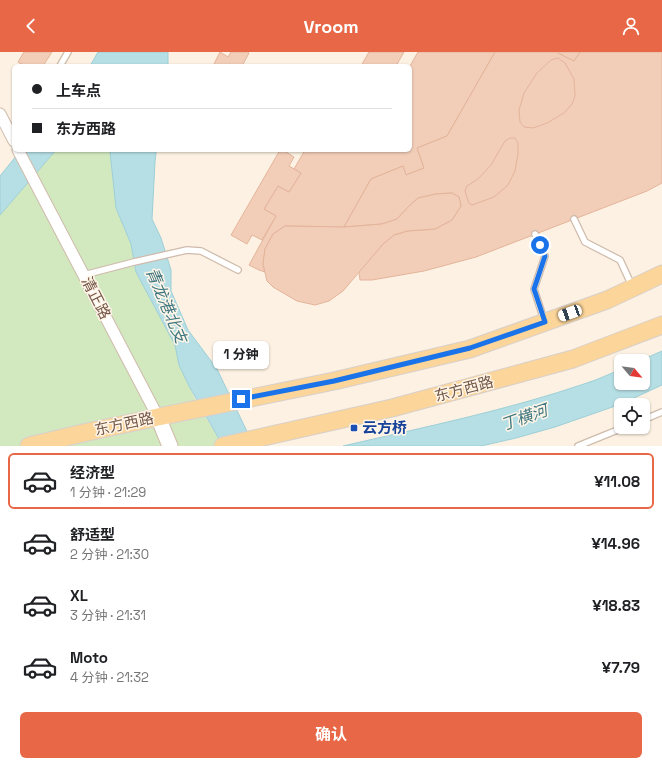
<!DOCTYPE html>
<html lang="zh">
<head>
<meta charset="utf-8">
<style>
	body { margin:0; font-family:"Space Grotesk","Noto Sans SC",sans-serif; background:#f6f6f6; color:#202124; height:100vh; display:flex; flex-direction:column; font-size:15px; white-space:nowrap }
	* { box-sizing:border-box; margin:0 }
	p { font-size:13px; color:#757577 }
	.icon { flex:none; width:22px; height:22px; fill:none; stroke:currentColor; stroke-width:2; stroke-linecap:round; stroke-linejoin:round }
	.map { position:relative; height:394px; overflow:hidden }
	.drawer { display:flex; flex-direction:column; background:#fff; flex:1 }
	.drawer>* { flex:none }
	.hud { position:absolute; left:12px; top:12px; width:400px; height:88px; border-radius:6px; box-shadow:0 1px 3px #0004; display:grid; align-content:center; height:88px; padding:0 20px; background:#fff }
	.needle { width:26px; rotate:119deg }
	.tools { position:absolute; left:614px; top:302px; display:grid; gap:8px }
	.tools a { display:grid; place-items:center; width:36px; height:36px; border-radius:6px; background:#fff; box-shadow:0 1px 3px #0004; font-size:20px }
	.end { position:absolute; width:18px; height:18px; margin:-9px; border:5px solid #1a73e8; background:#fff; box-shadow:0 0 0 2px #fff }
	.from { border-radius:50% }
	.bubble { position:absolute; height:28px; border-radius:6px; background:#fff; box-shadow:0 1px 3px #0004; font-size:13px; font-weight:700; line-height:28px; text-align:center }
	.car { position:absolute; width:12px; height:24px; margin:-12px -6px; border-radius:5px; box-shadow:0 0 3px 1px #0007; background:linear-gradient(#fff 24%,#345 0 40%,#fff 0 76%,#345 0 86%,#fff 0) }
	.hud b { display:flex; align-items:center; gap:14px; height:38px; font-size:15px }
	.hud b+b { border-top:1px solid #e0e0e0 }
	.hud i { width:10px; height:10px; background:#202124 }
	ul { padding:7px 0 0; list-style:none }
	li { display:flex; align-items:center; gap:12px; height:56px; margin:0 8px 6px; padding:0 12px; border:2px solid transparent; border-radius:6px }
	li div { flex:1 }
	li b { display:block; font-size:15px }
	li em { font-style:normal; font-weight:700 }
	li.on { border-color:#e76746 }
	li>.icon { width:36px; height:36px; stroke-width:1.5 }
	.cta { display:flex; gap:8px; margin-top:auto; padding:8px 20px }
	.cta a { flex:1; height:46px; border-radius:6px; background:#e76746; color:#fff; font-size:16px; font-weight:700; line-height:46px; text-align:center }
	header { display:flex; justify-content:space-between; align-items:center; height:52px; padding:0 20px; background:#e76746; color:#fff; font-size:18px; font-weight:700 }
	.map>svg:first-child { display:block }
</style>
</head>
<body>
<header><svg class="icon" aria-label="back" viewBox="0 0 24 24"><path d="M15 5l-7 7 7 7"/></svg>Vroom<svg class="icon" aria-label="person" viewBox="0 0 24 24"><circle cx="12" cy="8" r="4"/><path d="M4 21q1-7 8-7t8 7"/></svg></header>
<div class="map">
<svg width="662" height="394" viewBox="0 0 662 394">
	<rect width="100%" height="100%" fill="#fcf1e2"/>
	<path fill="#d2e9c0" d="M56,98h55l-1,2 6,56 15,36 5,28 39,73 4,20 16,34 28,47h-223v-231z"/>
	<g fill="#b6dfe5" stroke="#9dcfd7">
		<path d="M98,0h70v14h-78z"/>
		<path d="M21,98h35l-56,65v-39z"/>
		<path d="M111,98h42l3,2 -1,10 -3,57 9,19 10,32v21l17,39 29,39 37,77h-31l-34,-60 -10,-21 -4,-20 -39,-73 -5,-28 -15,-36 -6,-56z"/>
		<path d="M662,299v34l-41,19 -66,23 -39,11 -35,8h-138c82,-19 165,-36 244,-63 12,-4 23,-9 34,-14v14h22v-22h-4z"/>
	</g>
	<g fill="#f2ceb9" stroke="#e4b49a">
		<path d="M24,0h28l-9,14h-21l1,-1 -5,-3z"/>
		<path d="M220,0l8,5 3,-5h17l1,1 -7,13h-29z"/>
		<path d="M369,0h35l-8,14h-35z"/>
		<path d="M418,0h77l-48,84 -30,12 7,20 -18,7 -3,-9 -32,13 -27,48 -59,-1 -12,8 -8,15 -2,15 2,8 -6,-2 -10,-5 27,-49 -12,-7 14,-23 11,6 12,-19 -7,-4 11,-19h105v-84z"/>
		<path d="M495,0h63v1l16,8 6,-9h82v131l-15,8 -171,66 -52,14 -52,9h-12l-1,-8 24,-28 11,-9 13,-4 28,-2 17,-9 9,-14 -2,-9 -7,-4 -16,1 -18,4 -10,9 -11,12 -15,5 -38,3 27,-48 32,-13 3,9 18,-7 -7,-20 30,-12z"/>
		<path d="M558,0h22l-6,9 -16,-8z"/>
		<path d="M558,6l7,5 9,16 1,17 -3,8 -8,9 -17,10 -14,5 -9,-1 -4,-5 -1,-12 5,-17 13,-20 14,-13z"/>
		<path d="M510,86h5l3,5v11l-3,17 -7,14 -14,12 -22,8 -3,-2 -4,-12 2,-5 11,-7 13,-14 14,-24z"/>
		<path d="M280,98h3l11,7 -5,9 12,7 -12,19 -11,-6 -14,23 12,7 -14,24 -10,-5 -5,9 -16,-9z"/>
		<path d="M452,141l7,4 2,9 -9,14 -17,9 -28,2 -13,4 -11,9 -40,47 -14,10 -14,4 -18,-4 -24,-14 -6,-6 -4,-17 2,-15 8,-15 12,-8 59,1 38,-3 15,-5 11,-12 10,-9 18,-4z"/>
	</g>
	<g fill="none" stroke-linecap="round" stroke-linejoin="round">
		<g stroke="#cfbbab" stroke-width="8">
			<g id="lane">
				<path d="M60,14l8,-14"/>
				<path d="M574,167l11,23 35,18 12,26"/>
				<path d="M535,182l10,22 -11,33 10,31"/>
				<path d="M84,223l50,-13 53,-12 14,1 37,19"/>
				<path d="M643,368l19,-8"/>
				<path d="M578,394l47,-19"/>
			</g>
		</g>
		<g stroke="#cfbbab" stroke-width="13">
			<g id="street">
				<path d="M0,62l14,27"/>
				<path d="M18,98l140,267"/>
			</g>
		</g>
		<g stroke="#d2baa8" stroke-width="17">
			<path id="secondary" d="M158,365l12,29"/>
		</g>
		<g stroke="#d8d0cc" stroke-width="19">
			<g id="primary">
				<path d="M29,394l54,-13 75,-16 176,-36 136,-32 137,-49 55,-26"/>
				<path d="M223,394l169,-38 181,-49 89,-34"/>
			</g>
		</g>
		<use href="#lane" stroke="#fff" stroke-width="5.5"/>
		<use href="#street" stroke="#fff" stroke-width="11"/>
		<use href="#secondary" stroke="#fff" stroke-width="15"/>
		<use href="#primary" stroke="#fbd599" stroke-width="17"/>
	</g>
	<g fill="none" stroke-linecap="round" stroke-linejoin="round">
		<path stroke="#1a73e8" stroke-width="5" d="M241,347l93,-18 136,-33 75,-26 -11,-33 11,-33 -5,-11"/>
	</g>
	<rect fill="#1a4fb4" stroke="#fff5e8" stroke-width="1.5" x="350" y="372" width="8" height="8" rx="2"/>
	<g text-anchor="middle" stroke-width="3" stroke-linejoin="round" paint-order="stroke">
		<g font-size="15" fill="#735748" stroke="#fff5e8">
			<text transform="translate(96 246) rotate(63)" y="5">清正路</text>
			<text transform="translate(464 337) rotate(-15)" y="5">东方西路</text>
			<text transform="translate(124 372) rotate(-12)" y="5">东方西路</text>
		</g>
		<g font-size="15" font-weight="bold" fill="#164399" stroke="#fff5e8" text-anchor="start">
			<text x="362" y="381">云方桥</text>
		</g>
		<g font-size="16" font-style="italic" fill="#3f7780" stroke="#fff5e8">
			<text transform="translate(167 253) rotate(67)" y="6">青龙港北支</text>
			<text transform="translate(524 365) rotate(-19)" y="6">丁横河</text>
		</g>
	</g>
</svg>
<div class="tools">
<a><svg class="needle" viewBox="-14 -14 28 28"><path d="M0-13l5 13h-10z" fill="#e53935"/><path d="M0 13l5-13h-10z" fill="#757577"/></svg></a>
<a><svg class="icon" aria-label="locate" viewBox="0 0 24 24"><circle cx="12" cy="12" r="6"/><path d="M12 2v4M12 18v4M2 12h4M18 12h4"/></svg></a>
</div>
<i class="end from" style="left:540px;top:193px"></i>
<i class="end" style="left:241px;top:347px"></i>
<div class="bubble" style="left:213px;top:289px;width:56px">1 分钟</div>
<i class="car" style="left:570px;top:261px;rotate:250deg"></i>
<div class="hud">
<b><i class="from"></i>上车点</b>
<b><i></i>东方西路</b>
</div>
</div>
<section class="drawer">
<ul>
<li class="on"><svg class="icon" aria-label="car" viewBox="0 0 24 24"><path d="M5 17H2v-5l4-1 3-4h7l3 4 3 1v5h-3M9 17h6M6 11h13"/><circle cx="7" cy="17" r="2"/><circle cx="17" cy="17" r="2"/></svg><div><b>经济型</b><p>1 分钟 · 21:29</p></div><em>¥11.08</em></li>
<li><svg class="icon" aria-label="car" viewBox="0 0 24 24"><path d="M5 17H2v-5l4-1 3-4h7l3 4 3 1v5h-3M9 17h6M6 11h13"/><circle cx="7" cy="17" r="2"/><circle cx="17" cy="17" r="2"/></svg><div><b>舒适型</b><p>2 分钟 · 21:30</p></div><em>¥14.96</em></li>
<li><svg class="icon" aria-label="car" viewBox="0 0 24 24"><path d="M5 17H2v-5l4-1 3-4h7l3 4 3 1v5h-3M9 17h6M6 11h13"/><circle cx="7" cy="17" r="2"/><circle cx="17" cy="17" r="2"/></svg><div><b>XL</b><p>3 分钟 · 21:31</p></div><em>¥18.83</em></li>
<li><svg class="icon" aria-label="car" viewBox="0 0 24 24"><path d="M5 17H2v-5l4-1 3-4h7l3 4 3 1v5h-3M9 17h6M6 11h13"/><circle cx="7" cy="17" r="2"/><circle cx="17" cy="17" r="2"/></svg><div><b>Moto</b><p>4 分钟 · 21:32</p></div><em>¥7.79</em></li>
</ul>
<div class="cta"><a>确认</a></div>
</section>
</body>
</html>
